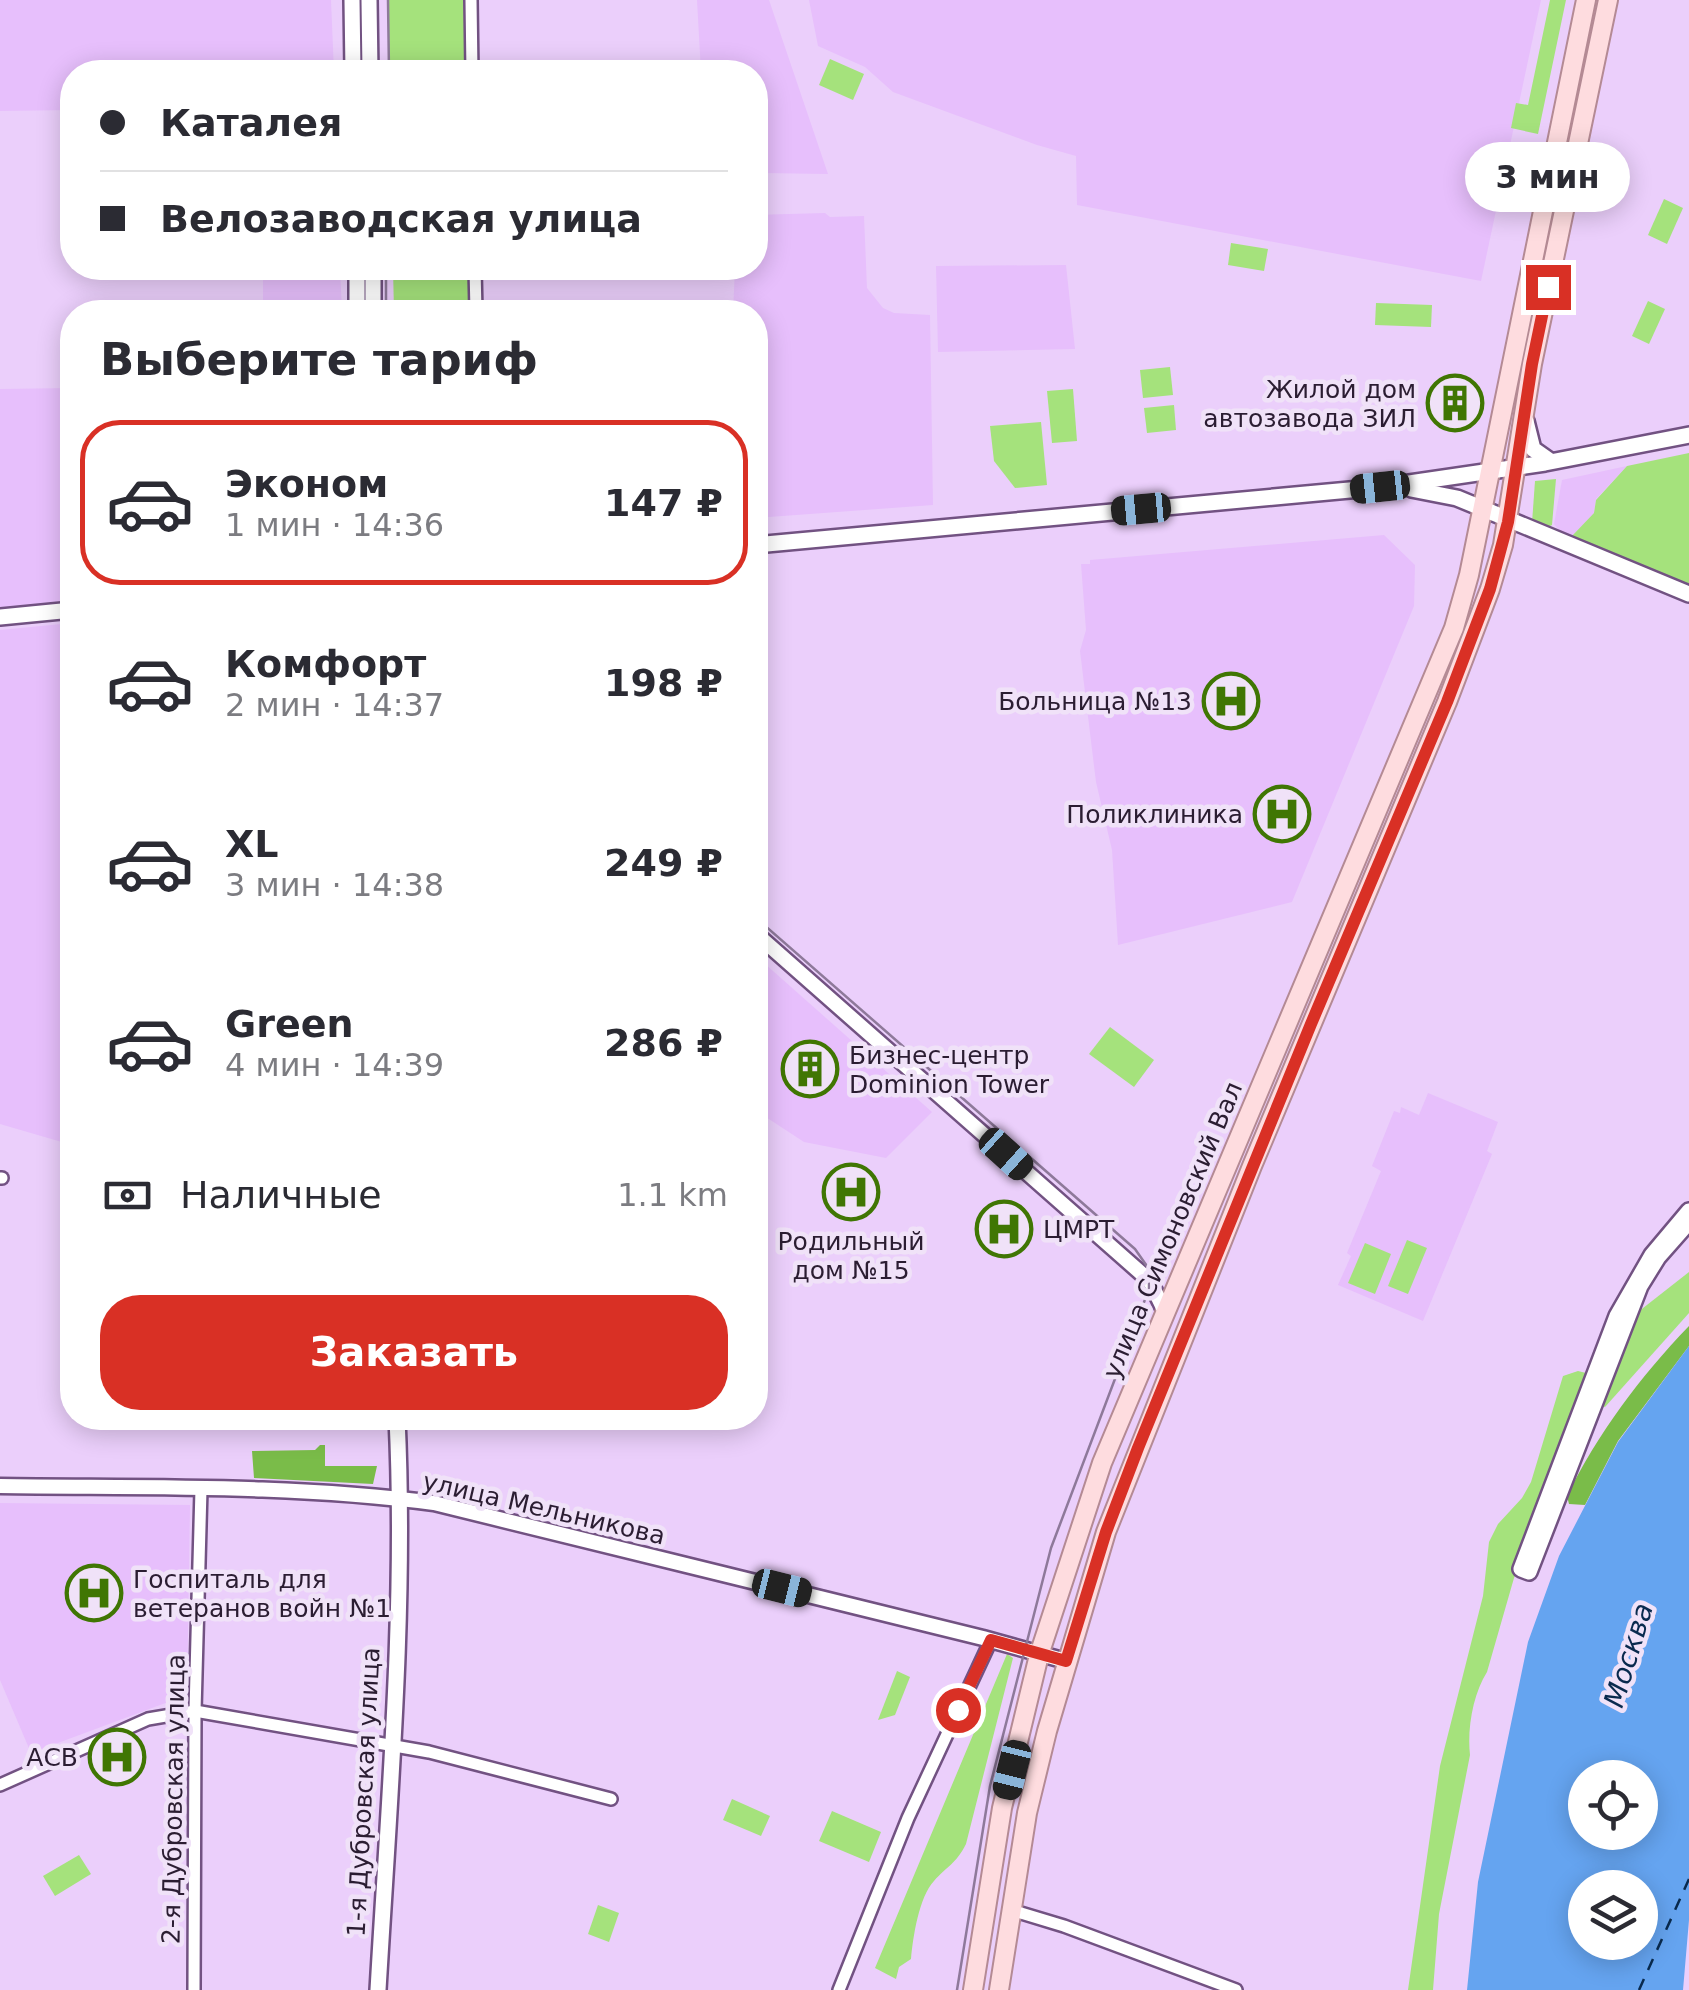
<!DOCTYPE html>
<html lang="ru">
<head>
<meta charset="utf-8">
<style>
	body { margin:0; font-family:"DejaVu Sans",sans-serif; background:#f2f2f3; color:#2b2b33; height:100vh; display:flex; flex-direction:column; font-size:38px; white-space:nowrap }
	* { box-sizing:border-box; margin:0 }
	p { font-size:32px; color:#7c7c81 }
	.icon { flex:none; width:55px; height:55px; fill:none; stroke:currentColor; stroke-width:2; stroke-linecap:round; stroke-linejoin:round }
	.map { position:relative; flex:1; overflow:hidden }
	.details { position:absolute; left:60px; top:300px; width:708px; height:1130px; display:flex; flex-direction:column; background:#fff; border-radius:40px; box-shadow:0 5px 25px #0003 }
	.details>* { flex:none }
	.banner { position:absolute; left:60px; top:60px; width:708px; height:220px; border-radius:40px; box-shadow:0 5px 25px #0003; display:grid; align-content:center; height:220px; padding:0 40px; background:#fff }
	.controls { position:absolute; left:1568px; top:1760px; display:grid; gap:20px }
	.controls a { display:grid; place-items:center; width:90px; height:90px; border-radius:50%; background:#fff; box-shadow:0 5px 25px #0003; font-size:50px }
	.end { position:absolute; width:45px; height:45px; margin:-22px; border:12px solid #d93025; background:#fff; box-shadow:0 0 0 5px #fff }
	.from { border-radius:50% }
	.bubble { position:absolute; height:70px; border-radius:35px; background:#fff; box-shadow:0 5px 25px #0003; font-size:32px; font-weight:600; line-height:70px; text-align:center }
	.car { position:absolute; width:30px; height:60px; margin:-30px -15px; border-radius:12px; box-shadow:0 0 8px 2px #0007; background:linear-gradient(#222 24%,#8ab4d8 0 40%,#222 0 76%,#8ab4d8 0 86%,#222 0) }
	.banner b { display:flex; align-items:center; gap:35px; height:95px; font-size:38px }
	.banner b+b { border-top:2px solid #e1e1e2 }
	.banner i { width:25px; height:25px; background:#2b2b33 }
	ul { padding:0; list-style:none }
	li { display:flex; align-items:center; gap:30px; height:165px; margin:0 20px 15px; padding:0 20px; border:5px solid transparent; border-radius:40px }
	li div { flex:1 }
	li b { display:block; font-size:38px }
	li em { font-style:normal; font-weight:600 }
	li.selected { border-color:#d93025 }
	li>.icon { width:90px; height:90px; stroke-width:1.5 }
	h2 { padding:0 40px; font-size:45px; line-height:120px }
	.pay { display:flex; align-items:center; gap:25px; height:110px; padding:0 40px; font-size:38px }
	.pay p { margin-inline-start:auto }
	.action { display:flex; gap:20px; margin-top:auto; padding:20px 40px }
	.action a { flex:1; height:115px; border-radius:40px; background:#d93025; color:#fff; font-size:40px; font-weight:600; line-height:115px; text-align:center }
	.map>svg:first-child { display:block }
</style>
</head>
<body>
<div class="map">
<svg width="1689" height="1990" viewBox="0 0 1689 1990">
	<rect width="100%" height="100%" fill="#ebcffb"/>
	<g fill="#e7bffc">
		<path d="M0,0h331l3,72h-262v38l-72,1z"/>
		<path d="M697,0h72l59,174 -73,-1v-101h-54z"/>
		<path d="M809,0h732l-60,281 -404,-76 -1,-49 -39,-11 -144,-53 -28,-25 -47,-21z"/>
		<path d="M825,213l5,4 34,-1 3,72 16,20 11,5 36,2 3,190 -178,13v-206h-22l2,-44h20v-53z"/>
		<path d="M1066,265l9,84 -137,3 -2,-86z"/>
		<path d="M263,268h77l2,44h-79z"/>
		<path d="M72,388v213l-72,7v-219z"/>
		<path d="M1627,466l-31,33 -2,14 -22,23 -12,-5 -6,-7 8,-44z"/>
		<path d="M1384,535l31,30 -1,41 -122,296 -174,43 -6,-95 -16,-68 -16,-131 6,-21 -5,-66h9v-4z"/>
		<path d="M72,623v522l-72,-21v-494z"/>
		<path d="M755,955l177,157 -46,46 -82,-16 -49,-32z"/>
		<path d="M1428,1093l70,29 -11,29 5,3 -69,167 -85,-36 13,-29 -4,-3 34,-82 -9,-5 22,-55 6,2 1,-6 18,8z"/>
		<path d="M0,1503l190,2 -3,190 -156,58 -31,-73z"/>
	</g>
	<g fill="#a5e27c">
		<path d="M388,0h81l1,72h-81z"/>
		<path d="M1550,0h16l-28,134 -27,-6 5,-25 12,2z"/>
		<path d="M830,59l34,15 -11,26 -34,-15z"/>
		<path d="M1664,199l19,9 -16,36 -19,-9z"/>
		<path d="M1231,243l37,6 -4,22 -36,-6z"/>
		<path d="M393,268h78l1,44h-78z"/>
		<path d="M1648,301l17,8 -16,35 -17,-8z"/>
		<path d="M1376,303l56,2 -1,22 -56,-2z"/>
		<path d="M1170,367l3,28 -30,3 -3,-28z"/>
		<path d="M1073,389l4,52 -25,2 -5,-52z"/>
		<path d="M1174,405l2,25 -29,3 -3,-25z"/>
		<path d="M1041,422l6,63 -32,3 -21,-27 -4,-35z"/>
		<path d="M1689,453v132l-117,-49 22,-23 2,-13 31,-34z"/>
		<path d="M1556,479l-4,46 -8,4 -12,-6 3,-42z"/>
		<path d="M1110,1027l44,33 -20,27 -45,-33z"/>
		<path d="M1407,1240l20,8 -19,46 -20,-8z"/>
		<path d="M1365,1243l26,11 -16,40 -27,-11z"/>
		<path d="M1689,1272v41l-84,94 -3,-1 36,-94z"/>
		<path d="M1578,1371l12,3 -76,204 -27,94c-14,22 -20,57 -17,83l-31,159 -6,76h-25l32,-224 43,-170 6,-54 9,-18 24,-26 9,-16 32,-106z"/>
		<path d="M1007,1654l6,4 -47,186c-10,20 -19,22 -32,37 -15,16 -21,56 -23,78l-12,8 -3,12 -21,-11z"/>
		<path d="M897,1671l13,6 -15,38 -17,5z"/>
		<path d="M732,1799l38,17 -9,20 -38,-16z"/>
		<path d="M832,1811l49,21 -12,30 -50,-21z"/>
		<path d="M79,1855l12,19 -36,22 -12,-20z"/>
		<path d="M598,1905l21,8 -10,29 -21,-8z"/>
	</g>
	<g fill="#7abc49">
		<path d="M1689,1326v20l-71,95 -33,64 -16,-1 -2,-8c31,-63 73,-119 122,-170z"/>
		<path d="M320,1445h5v21h52l-4,18 -119,-6 -2,-27 63,-1z"/>
	</g>
	<path fill="#65a4f0" fill-rule="evenodd" d="M1689,1346v574l-6,70h-216l11,-108 50,-240 31,-86 59,-114zM1585,1778h55v54h-55zM1585,1888h55v54h-55z"/>
	<g fill="none" stroke-linecap="round" stroke-linejoin="round">
		<path stroke="#092a4e" stroke-width="2.5" stroke-dasharray="12 10" stroke-linecap="butt" d="M1639,1990l50,-111"/>
		<g stroke="#725282" stroke-width="16">
			<g id="minor">
				<path d="M471,0l1,72"/>
				<path d="M475,268l1,44"/>
				<path d="M0,1178h2"/>
				<path d="M0,1785l148,-66 47,-8 234,41 182,47"/>
				<path d="M1011,1910l53,16 172,64"/>
				<path d="M194,1990l1,-279 6,-222"/>
				<path d="M839,1990l69,-172 83,-178"/>
			</g>
		</g>
		<g stroke="#725282" stroke-width="19">
			<g id="tertiary">
				<path d="M755,933l395,348 15,31"/>
				<path d="M0,1486c144,2 291,-2 434,17l549,135 83,23"/>
			</g>
		</g>
		<g stroke="#725282" stroke-width="20">
			<g id="secondary">
				<path d="M352,0l1,72"/>
				<path d="M369,0l1,72"/>
				<path d="M357,268v44"/>
				<path d="M373,268v44"/>
				<path d="M1526,421l7,28 17,12"/>
				<path d="M1411,489l46,9 232,96"/>
				<path d="M755,545l627,-58 163,-24 144,-28"/>
				<path d="M0,617l72,-7"/>
				<path d="M1689,1211l-37,44 -35,61 -96,253 8,3 111,-286 18,-29 31,-35"/>
				<path d="M378,1990c11,-190 28,-382 19,-572"/>
			</g>
		</g>
		<g stroke="#b48a94" stroke-width="22">
			<g id="primary">
				<path d="M973,1990l29,-182 37,-153 63,-192 352,-835 15,-53 117,-575"/>
				<path d="M999,1990l28,-177 20,-82 59,-199 146,-366 195,-464 43,-113 13,-44 29,-181 76,-364"/>
			</g>
		</g>
		<use href="#minor" stroke="#fff" stroke-width="11"/>
		<use href="#tertiary" stroke="#fff" stroke-width="14"/>
		<use href="#secondary" stroke="#fff" stroke-width="15"/>
		<use href="#primary" stroke="#fedcdf" stroke-width="18"/>
		<g stroke="#8e799a" stroke-width="2.5">
			<path d="M388,0l1,72"/>
			<path d="M386,268v44"/>
			<path d="M755,917l380,332 14,20v20l-98,259 -61,238 -33,204"/>
		</g>
	</g>
	<g fill="none" stroke-linecap="round" stroke-linejoin="round">
		<path stroke="#d93025" stroke-width="12" d="M958,1710l33,-70 75,21 40,-129 32,-84 173,-424 136,-322 43,-113 18,-67 24,-158 16,-77"/>
	</g>
	<defs>
		<g id="building-ring" transform="scale(2.875)"><circle r="9.5" fill="#f0e2f8" stroke="#407603" stroke-width="1.5"/><path d="M-4-6H4V6H1V3H-1V6H-4ZM-2.5-4.3h1.7v1.8h-1.7ZM.8-4.3h1.7v1.8H.8ZM-2.5-1h1.7V.8h-1.7ZM.8-1h1.7V.8H.8Z" fill="#407603"/></g>
		<g id="hospital-ring" transform="scale(2.875)"><circle r="9.5" fill="#f0e2f8" stroke="#407603" stroke-width="1.5"/><path d="M-5-5h3v3.5h4V-5h3V5h-3V1.5h-4V5h-3Z" fill="#407603"/></g>
	</defs>
	<g fill-rule="evenodd">
		<use href="#building-ring" x="1455" y="403"/>
		<use href="#hospital-ring" x="1231" y="701"/>
		<use href="#hospital-ring" x="1282" y="814"/>
		<use href="#building-ring" x="810" y="1069"/>
		<use href="#hospital-ring" x="851" y="1192"/>
		<use href="#hospital-ring" x="1004" y="1229"/>
		<use href="#hospital-ring" x="94" y="1593"/>
		<use href="#hospital-ring" x="117" y="1757"/>
	</g>
	<g text-anchor="middle" stroke-width="9" stroke-linejoin="round" paint-order="stroke">
		<g font-size="25" fill="#2b1d32" stroke="#f0e2f8" text-anchor="end">
			<text x="1416" y="398">Жилой дом<tspan x="1416" dy="29">автозавода ЗИЛ</tspan></text>
			<text x="1192" y="710">Больница №13</text>
			<text x="1243" y="823">Поликлиника</text>
			<text x="849" y="1064" text-anchor="start">Бизнес-центр<tspan x="849" dy="29">Dominion Tower</tspan></text>
			<text x="1043" y="1238" text-anchor="start">ЦМРТ</text>
			<text x="851" y="1250" text-anchor="middle">Родильный<tspan x="851" dy="29">дом №15</tspan></text>
			<text x="133" y="1588" text-anchor="start">Госпиталь для<tspan x="133" dy="29">ветеранов войн №1</tspan></text>
			<text x="78" y="1766">АСВ</text>
		</g>
		<g font-size="25" fill="#2b1d32" stroke="#f0e2f8">
			<text transform="translate(1172 1230) rotate(-67)" y="9">улица Симоновский Вал</text>
			<text transform="translate(544 1508) rotate(13)" y="9">улица Мельникова</text>
			<text transform="translate(363 1792) rotate(-87)" y="9">1-я Дубровская улица</text>
			<text transform="translate(173 1799) rotate(-89)" y="9">2-я Дубровская улица</text>
		</g>
		<g font-size="28" font-style="italic" fill="#092a4e" stroke="#f0e2f8">
			<text transform="translate(1628 1655) rotate(-73)" y="10">Москва</text>
		</g>
	</g>
</svg>
<div class="controls">
<a><svg class="icon" aria-label="locate" viewBox="0 0 24 24"><circle cx="12" cy="12" r="6"/><path d="M12 2v4M12 18v4M2 12h4M18 12h4"/></svg></a>
<a><svg class="icon" aria-label="layers" viewBox="0 0 24 24"><path d="M12 4l9 5-9 5-9-5zM3 14l9 5 9-5"/></svg></a>
</div>
<i class="end from" style="left:958px;top:1710px"></i>
<i class="end" style="left:1548px;top:287px"></i>
<div class="bubble" style="left:1465px;top:142px;width:165px">3 мин</div>
<i class="car" style="left:1380px;top:487px;rotate:264deg"></i>
<i class="car" style="left:1141px;top:509px;rotate:265deg"></i>
<i class="car" style="left:1006px;top:1154px;rotate:132deg"></i>
<i class="car" style="left:782px;top:1588px;rotate:104deg"></i>
<i class="car" style="left:1012px;top:1770px;rotate:194deg"></i>
<div class="banner">
<b><i class="from"></i>Каталея</b>
<b><i></i>Велозаводская улица</b>
</div>
<section class="details">
<h2>Выберите тариф</h2>
<ul>
<li class="selected"><svg class="icon" aria-label="car" viewBox="0 0 24 24"><path d="M5 17H2v-5l4-1 3-4h7l3 4 3 1v5h-3M9 17h6M6 11h13"/><circle cx="7" cy="17" r="2"/><circle cx="17" cy="17" r="2"/></svg><div><b>Эконом</b><p>1 мин · 14:36</p></div><em>147 ₽</em></li>
<li><svg class="icon" aria-label="car" viewBox="0 0 24 24"><path d="M5 17H2v-5l4-1 3-4h7l3 4 3 1v5h-3M9 17h6M6 11h13"/><circle cx="7" cy="17" r="2"/><circle cx="17" cy="17" r="2"/></svg><div><b>Комфорт</b><p>2 мин · 14:37</p></div><em>198 ₽</em></li>
<li><svg class="icon" aria-label="car" viewBox="0 0 24 24"><path d="M5 17H2v-5l4-1 3-4h7l3 4 3 1v5h-3M9 17h6M6 11h13"/><circle cx="7" cy="17" r="2"/><circle cx="17" cy="17" r="2"/></svg><div><b>XL</b><p>3 мин · 14:38</p></div><em>249 ₽</em></li>
<li><svg class="icon" aria-label="car" viewBox="0 0 24 24"><path d="M5 17H2v-5l4-1 3-4h7l3 4 3 1v5h-3M9 17h6M6 11h13"/><circle cx="7" cy="17" r="2"/><circle cx="17" cy="17" r="2"/></svg><div><b>Green</b><p>4 мин · 14:39</p></div><em>286 ₽</em></li>
</ul>
<div class="pay"><svg class="icon" aria-label="cash" viewBox="0 0 24 24"><path d="M3 7h18v10H3z"/><circle cx="12" cy="12" r="2"/></svg>Наличные<p>1.1 km</p></div>
<div class="action"><a>Заказать</a></div>
</section>
</div>
</body>
</html>
